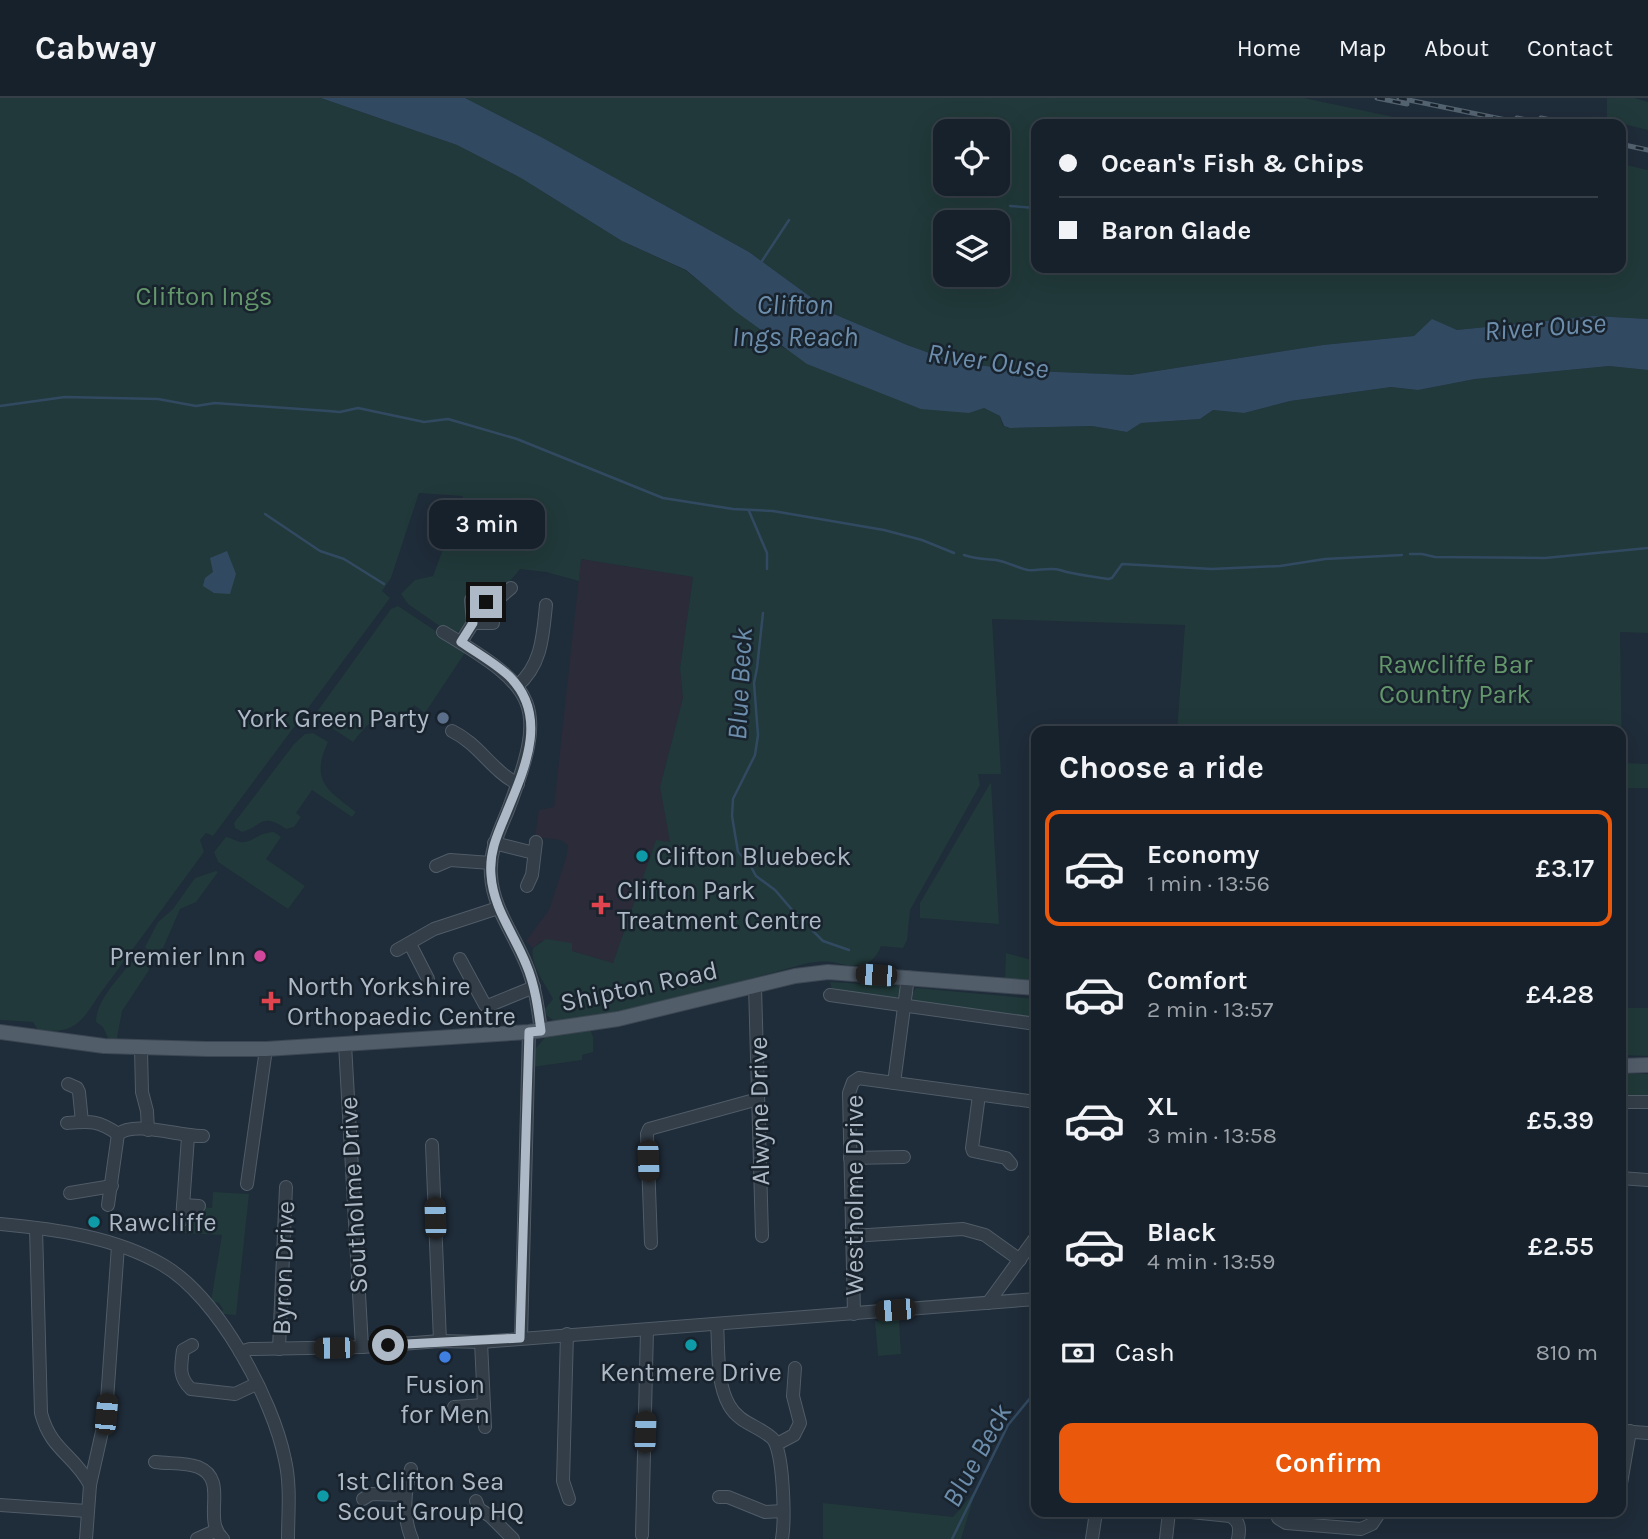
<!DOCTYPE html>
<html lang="en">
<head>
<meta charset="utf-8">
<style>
	body { margin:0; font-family:Karla,sans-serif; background:#242e37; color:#f1f3f6; height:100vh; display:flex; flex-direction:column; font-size:26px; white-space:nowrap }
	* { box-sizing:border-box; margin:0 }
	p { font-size:23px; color:#9ea3a9 }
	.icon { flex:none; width:38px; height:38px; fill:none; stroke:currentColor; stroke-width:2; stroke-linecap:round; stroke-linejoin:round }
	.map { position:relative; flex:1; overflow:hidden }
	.sheet { position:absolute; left:1031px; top:628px; width:595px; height:791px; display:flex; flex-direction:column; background:#17212b; border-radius:14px; box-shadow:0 7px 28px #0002,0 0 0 2px #363e47 }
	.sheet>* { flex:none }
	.banner { position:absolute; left:1031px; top:21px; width:595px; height:154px; border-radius:14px; box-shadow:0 7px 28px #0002,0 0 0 2px #363e47; display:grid; align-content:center; height:154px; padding:0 28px; background:#17212b }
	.buttons { position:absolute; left:933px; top:21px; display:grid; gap:14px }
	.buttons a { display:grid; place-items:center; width:77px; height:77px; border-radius:14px; background:#17212b; box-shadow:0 7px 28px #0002,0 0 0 2px #363e47; font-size:35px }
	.end { position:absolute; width:32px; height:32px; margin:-16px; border:9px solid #adb9c6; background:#111; box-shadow:0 0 0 4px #111 }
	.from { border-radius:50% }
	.bubble { position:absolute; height:49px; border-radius:14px; background:#17212b; box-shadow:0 7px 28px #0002,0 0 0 2px #363e47; font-size:23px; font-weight:600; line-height:49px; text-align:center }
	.car { position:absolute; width:21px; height:42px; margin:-21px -10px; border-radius:9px; box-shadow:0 0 5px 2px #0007; background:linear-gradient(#222 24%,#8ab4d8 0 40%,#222 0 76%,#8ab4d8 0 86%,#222 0) }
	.banner b { display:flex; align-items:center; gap:24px; height:66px; font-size:26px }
	.banner b+b { border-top:2px solid #363e47 }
	.banner i { width:18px; height:18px; background:#f1f3f6 }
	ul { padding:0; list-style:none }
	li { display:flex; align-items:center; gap:21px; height:116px; margin:0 14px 10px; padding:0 14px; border:4px solid transparent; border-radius:14px }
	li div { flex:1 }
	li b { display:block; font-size:26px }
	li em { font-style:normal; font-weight:600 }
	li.active { border-color:#ea580c }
	li>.icon { width:63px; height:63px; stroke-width:1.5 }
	h2 { padding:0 28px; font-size:32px; line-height:84px }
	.pay { display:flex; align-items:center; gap:18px; height:77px; padding:0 28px; font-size:26px }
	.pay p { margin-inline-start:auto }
	.cta { display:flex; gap:14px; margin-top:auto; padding:14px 28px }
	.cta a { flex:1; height:80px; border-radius:14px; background:#ea580c; color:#fff; font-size:28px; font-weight:600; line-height:80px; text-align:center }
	header { display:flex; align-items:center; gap:42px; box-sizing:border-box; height:98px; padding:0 35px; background:#17212b; border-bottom:2px solid #363e47 }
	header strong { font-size:33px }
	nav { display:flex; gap:38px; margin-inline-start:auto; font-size:24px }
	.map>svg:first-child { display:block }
</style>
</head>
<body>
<header>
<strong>Cabway</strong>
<nav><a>Home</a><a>Map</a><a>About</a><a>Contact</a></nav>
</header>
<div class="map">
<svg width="1648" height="1441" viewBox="0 0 1648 1441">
	<rect width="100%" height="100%" fill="#1f2c39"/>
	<path fill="#2c2b3a" d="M581,461l112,18 -13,91 3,30 -23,89 10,55 -14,-1 -43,122 -41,-12v-7l-31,-3 -8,7 -7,-7 23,-31 18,-55 1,-10 -7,-5 -26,-3 4,-27 15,-3z"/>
	<g fill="#21393a" fill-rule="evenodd">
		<path d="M0,0h321l136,47 64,33 101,63 63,29 98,78 186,65 15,-5 16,8 3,10 7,2 82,-2 35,6 14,-9 59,-4 13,-9 31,3 46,-12 101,-14 27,3 57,-11 134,-13 39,4v263l-28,-1 2,131 26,1v24h-27l-1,-56 -443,-1 8,-106 -193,-6 9,155h-23l2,11 -70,125 -3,30 -4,8 -22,-2c-9,24 -28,21 -49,16 -8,-1 -16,0 -24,1l-164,45 -66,12h-25l-6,-4 -3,-6 9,-11c-7,-14 -24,-35 -20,-51l13,-9 26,4v8l41,12 43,-123 14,2 -10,-55 23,-89 -3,-30 13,-91 -112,-18 -2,22 -33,-9 -26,-3c-16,21 -21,22 -47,22 -2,18 -2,39 -22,43l-43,-30 -7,-10 14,-14 18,-4 30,-80 -44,-3 -28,85 -9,13 8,7 -177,238 -7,-3 -6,7 4,12 -107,146c-17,27 -25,36 -59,32l-5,-8 -33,-2z"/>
		<path d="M465,0h839l122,26h-390v144h584l1,-104 27,6v149l-54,-3 -137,14 -25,-10 -18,16 -91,9 -192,30 -99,-4 -75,-8 -50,-18 -73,-31 -85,-62 -206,-114zM945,33h53v53h-53zM945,124h53v53h-53z"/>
		<path d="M1607,0h28l13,4v28l-41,-10z"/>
		<path d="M398,508l68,45 -41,62 -11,-8 -14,20c-26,-11 -31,-3 -47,17l-39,-26 77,-107z"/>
		<path d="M313,635l15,9c-18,38 -1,48 28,70l-4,5 -40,-27 -16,23 5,4 -7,10 -8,2c-25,-17 -23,-3 -44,3l-7,-4 -1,-5 60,-79 11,-10z"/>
		<path d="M991,684l8,142 -79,-6v-15z"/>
		<path d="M274,734l7,5 -15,22 39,27 -17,23 -70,-47 -4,-10 12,-15c7,1 12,6 18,5 13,-2 13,-9 30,-10z"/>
		<path d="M216,773l2,1 -22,30 -16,7 -17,39 -13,4 -5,-5 13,-25 15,-13 22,-31z"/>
		<path d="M1006,855l30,8v21l-31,-2z"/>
		<path d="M138,856l9,3 2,13 -27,41 -5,27h-9l-5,-11 -7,-5c0,-24 28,-49 42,-68z"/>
		<path d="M830,884l69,4 2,3 -1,7 -6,2 -62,-8z"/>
		<path d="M916,890l120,11v21l-122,-18 -2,-8z"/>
		<path d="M1621,910h27v48l-27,-1z"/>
		<path d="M590,931l3,8v15l-11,3v5l-50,7 -1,-13 17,-20z"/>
		<rect x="1621" y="976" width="27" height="25"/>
		<path d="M213,1094l36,2 -13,121 -15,-1 2,-5 -4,-6 -8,-2 11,-66 -40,-2 7,-20 13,-1v-5l10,1z"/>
		<path d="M899,1221l2,35 -23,2 -3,-35z"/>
		<path d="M976,1392l-15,49h-138v-36l130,14z"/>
	</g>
	<g fill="#324a61">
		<path d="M321,0h144l78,40 206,114 85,62 73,31 50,18 75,8 99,4 192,-30 91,-9 18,-17 25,11 137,-14 54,3v51l-39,-4 -134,13 -57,11 -27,-3 -101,14 -46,12 -31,-3 -13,9 -59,4 -14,9 -35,-6 -82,2 -6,-2 -4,-10 -16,-8 -15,5 -48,-4 -114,-45 -72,-53 -49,-41 -64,-29 -101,-63 -64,-33z"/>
		<path d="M227,453l9,23 -6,20 -16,-1 -11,-7 2,-8 8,-6 -3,-14z"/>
	</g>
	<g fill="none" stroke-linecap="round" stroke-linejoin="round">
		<g stroke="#324a61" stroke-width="2.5">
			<path d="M1010,108l26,2"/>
			<path d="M760,166l29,-44"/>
			<path d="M0,308l65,-9 93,2 38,7 19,-3 113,8 12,1 18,-4 66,14 24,-3 69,20 146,59 70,11 40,2 111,19 38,10 32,13"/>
			<path d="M749,413l18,42v16"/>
			<path d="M265,416l55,37 24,8 40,25"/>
			<path d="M1410,456h12l13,3 110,1 103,-10"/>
			<path d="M964,457c11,4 21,4 32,5 11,2 22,8 32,10 9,1 23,-3 32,0 15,5 32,6 48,9l4,-1 10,-14 90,5 68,-3 45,-7 77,-4"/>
			<path d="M763,515l-6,55 -3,15 4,52 -3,20 -22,44 -1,17 6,36 12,13 6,11 19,14 19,22 13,7 6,12 10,10 26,9"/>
			<path d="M952,1441l56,-114 28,-34"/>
		</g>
		<g stroke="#505c67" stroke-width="14">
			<g id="minor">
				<path d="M499,500l12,-10"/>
				<path d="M473,525h20"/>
				<path d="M443,534c96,57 105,73 65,178 -9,22 -19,41 -17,66 2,32 23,58 35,88 9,21 12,44 15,67"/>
				<path d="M461,544l12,-19 -2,-23 3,-4 22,-1 3,7 -5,6 -7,-3 -2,-9"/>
				<path d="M517,588c25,-21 26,-51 29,-81"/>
				<path d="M452,633c27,13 40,40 66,53"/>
				<path d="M494,745l40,10"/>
				<path d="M436,768l14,-6 41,3"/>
				<path d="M527,788l5,-11 4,-33"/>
				<path d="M410,846l18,35"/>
				<path d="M397,852l37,-21 64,-21"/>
				<path d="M460,861l25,46h5l44,-18"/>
				<path d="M755,888l7,250"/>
				<path d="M830,897l206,29"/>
				<path d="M345,946l17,303"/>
				<path d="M141,951l1,43 5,19 1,19"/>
				<path d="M894,985l14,-106"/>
				<path d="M68,986l9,4 2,4 3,30"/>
				<path d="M979,997l-7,53 1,3 33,7 5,6"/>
				<path d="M1620,1004h28"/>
				<path d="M67,1025c23,-2 31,-3 51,11"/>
				<path d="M118,1036c18,-14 62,3 85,2"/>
				<path d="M432,1047l8,196"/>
				<path d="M850,1060l54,-1"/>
				<path d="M1620,1080l28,2"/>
				<path d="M247,1086l19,-135"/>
				<path d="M70,1095l42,-7"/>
				<path d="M108,1107l10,-71"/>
				<path d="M183,1107l16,1"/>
				<path d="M182,1122l6,-83"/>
				<path d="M0,1126c55,5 115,13 163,41 55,32 110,134 122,195 6,26 3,53 3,79"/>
				<path d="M36,1130l5,185c10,38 33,41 49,72"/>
				<path d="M852,1138l111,-7 22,6 35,25"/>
				<path d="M651,1145l-4,-109 2,-5 109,-30"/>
				<path d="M988,1205l48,-66"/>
				<path d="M854,1216l-5,-221 4,-11 6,-4 6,1 171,23"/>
				<path d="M717,1226c2,26 -1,58 12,81 10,18 28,20 43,33 12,11 13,83 10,101"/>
				<path d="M567,1236l-4,147 6,18"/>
				<path d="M521,1240l8,-306"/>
				<path d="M481,1244l4,85"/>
				<path d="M192,1247l-9,5c-2,16 -5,27 8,39l44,5 21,-10"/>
				<path d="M279,1251l7,-162"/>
				<path d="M240,1254l10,-3 112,-2 78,-6 41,1 555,-43"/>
				<path d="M454,1309l30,-2"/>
				<path d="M1620,1333l28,2"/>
				<path d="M777,1346l17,-9 6,-12 -7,-27 2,-28"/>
				<path d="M155,1364c14,2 30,0 43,5 32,13 3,52 25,72"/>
				<path d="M411,1371c-7,24 -9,47 1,70"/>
				<path d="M1620,1391l10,-58"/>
				<path d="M719,1399h9l37,15 18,-1"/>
				<path d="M363,1401l8,-5 34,1"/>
				<path d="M476,1403l3,8 11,7 23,23"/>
				<path d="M0,1407l87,6"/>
				<path d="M1191,1414l39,4c10,5 10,13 8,23"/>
				<path d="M1278,1420l8,5 75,6 11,-5 8,-12"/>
				<path d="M642,1437l5,-205"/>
				<path d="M86,1441l4,-54 16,-71 12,-168"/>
				<path d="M197,1441l18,-8"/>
				<path d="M1092,1441l4,-27"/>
				<path d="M1166,1441l3,-27"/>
			</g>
		</g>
		<g stroke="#3c4753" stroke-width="16">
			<g id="major">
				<path d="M0,934l104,14 103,3h59l263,-17 89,-13 177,-43 33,-4 208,16"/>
				<path d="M1620,968l28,-1"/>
			</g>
		</g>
		<use href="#minor" stroke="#333e49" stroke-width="12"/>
		<use href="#major" stroke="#515d69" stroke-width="14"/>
		<g stroke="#546370" stroke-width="5">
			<g id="rail">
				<path d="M1377,0l30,6"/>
				<path d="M1399,0l127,26"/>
				<path d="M1517,20l31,6"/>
				<path d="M1541,20l29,6"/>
				<path d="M1620,46l28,6"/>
			</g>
		</g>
		<use href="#rail" stroke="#18232d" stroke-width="2.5" stroke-dasharray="8" stroke-linecap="butt"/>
	</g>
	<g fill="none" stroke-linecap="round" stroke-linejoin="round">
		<path stroke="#adb9c6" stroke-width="9" d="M388,1247l132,-7 9,-306 12,-1c-3,-23 -6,-46 -15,-67 -12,-30 -33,-56 -35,-89 -2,-22 6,-40 15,-61 18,-44 44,-98 3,-138 -14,-13 -32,-23 -48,-34l12,-19 -2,-23 7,-5 7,1 1,6"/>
	</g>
	<circle fill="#5c6f8a" stroke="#18232d" stroke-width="2.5" cx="443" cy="620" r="7"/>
	<g fill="#0f9aa8" stroke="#18232d" stroke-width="2.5">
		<circle cx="642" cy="758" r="7"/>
		<circle cx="94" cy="1124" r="7"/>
		<circle cx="691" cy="1247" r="7"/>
		<circle cx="323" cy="1398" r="7"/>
	</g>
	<g fill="#e0444e" stroke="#18232d" stroke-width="2.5">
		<path d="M597.5 796.5h7v7h7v7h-7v7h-7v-7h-7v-7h7z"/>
		<path d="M267.5 892.5h7v7h7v7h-7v7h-7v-7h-7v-7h7z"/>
	</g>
	<circle fill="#d1479c" stroke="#18232d" stroke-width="2.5" cx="260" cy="858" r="7"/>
	<circle fill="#3f7fe0" stroke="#18232d" stroke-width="2.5" cx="445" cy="1259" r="7"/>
	<g text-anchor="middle" stroke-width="5" stroke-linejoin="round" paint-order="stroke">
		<g font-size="26" fill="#64976b" stroke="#18232d">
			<text x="204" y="207">Clifton Ings</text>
			<text x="1455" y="575">Rawcliffe Bar<tspan x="1455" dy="30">Country Park</tspan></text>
		</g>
		<g font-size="26" fill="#adb9c6" stroke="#18232d" text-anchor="start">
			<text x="429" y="629" text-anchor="end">York Green Party</text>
			<text x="656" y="767">Clifton Bluebeck</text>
			<text x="617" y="801">Clifton Park<tspan x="617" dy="30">Treatment Centre</tspan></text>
			<text x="246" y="867" text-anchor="end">Premier Inn</text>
			<text x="287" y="897">North Yorkshire<tspan x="287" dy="30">Orthopaedic Centre</tspan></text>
			<text x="108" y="1133">Rawcliffe</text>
			<text x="691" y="1283" text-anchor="middle">Kentmere Drive</text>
			<text x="445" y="1295" text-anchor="middle">Fusion<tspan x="445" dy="30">for Men</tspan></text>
			<text x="337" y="1392">1st Clifton Sea<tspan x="337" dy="30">Scout Group HQ</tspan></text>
		</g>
		<g font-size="26" fill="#adb9c6" stroke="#18232d">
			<text transform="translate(639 888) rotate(-12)" y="9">Shipton Road</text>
			<text transform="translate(759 1013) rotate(-91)" y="9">Alwyne Drive</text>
			<text transform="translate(353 1097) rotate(-93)" y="9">Southolme Drive</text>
			<text transform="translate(854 1097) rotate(-90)" y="9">Westholme Drive</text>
			<text transform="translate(283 1170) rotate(-88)" y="9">Byron Drive</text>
		</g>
		<g font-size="28" font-style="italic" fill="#6c8dab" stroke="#18232d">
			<text x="795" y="216">Clifton<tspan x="795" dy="32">Ings Reach</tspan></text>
			<text transform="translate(1545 228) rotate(-4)" y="10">River Ouse</text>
			<text transform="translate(988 262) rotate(8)" y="10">River Ouse</text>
			<text transform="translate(739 586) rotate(-87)" y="10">Blue Beck</text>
			<text transform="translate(976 1357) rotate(-61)" y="10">Blue Beck</text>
		</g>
	</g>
</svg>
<div class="buttons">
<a><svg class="icon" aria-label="locate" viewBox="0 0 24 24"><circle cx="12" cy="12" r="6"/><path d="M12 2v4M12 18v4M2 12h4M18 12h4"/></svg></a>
<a><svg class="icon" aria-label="layers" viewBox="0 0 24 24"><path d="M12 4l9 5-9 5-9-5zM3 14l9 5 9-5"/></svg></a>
</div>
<i class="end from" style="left:388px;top:1247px"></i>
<i class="end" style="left:486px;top:504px"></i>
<div class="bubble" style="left:429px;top:402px;width:116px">3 min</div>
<i class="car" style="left:876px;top:877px;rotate:274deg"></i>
<i class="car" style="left:648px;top:1063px;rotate:178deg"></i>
<i class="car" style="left:435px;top:1120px;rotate:358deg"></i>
<i class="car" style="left:895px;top:1212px;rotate:265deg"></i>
<i class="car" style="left:334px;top:1250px;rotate:269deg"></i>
<i class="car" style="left:106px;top:1316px;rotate:5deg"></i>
<i class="car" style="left:645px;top:1334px;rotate:2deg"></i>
<div class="banner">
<b><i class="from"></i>Ocean's Fish &amp; Chips</b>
<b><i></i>Baron Glade</b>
</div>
<section class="sheet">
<h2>Choose a ride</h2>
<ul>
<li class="active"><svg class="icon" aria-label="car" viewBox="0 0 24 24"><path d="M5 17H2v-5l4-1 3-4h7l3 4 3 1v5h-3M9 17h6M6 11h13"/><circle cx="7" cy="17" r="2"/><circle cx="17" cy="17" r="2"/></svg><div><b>Economy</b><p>1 min · 13:56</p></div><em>£3.17</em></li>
<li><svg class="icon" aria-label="car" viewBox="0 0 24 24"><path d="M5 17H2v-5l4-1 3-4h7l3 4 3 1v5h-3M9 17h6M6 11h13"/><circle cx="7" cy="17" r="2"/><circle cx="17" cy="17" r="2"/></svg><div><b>Comfort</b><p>2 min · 13:57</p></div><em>£4.28</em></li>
<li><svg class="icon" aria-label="car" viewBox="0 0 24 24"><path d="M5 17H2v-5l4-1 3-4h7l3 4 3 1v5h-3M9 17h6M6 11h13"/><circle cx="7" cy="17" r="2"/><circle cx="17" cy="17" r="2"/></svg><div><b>XL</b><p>3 min · 13:58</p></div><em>£5.39</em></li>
<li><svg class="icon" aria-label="car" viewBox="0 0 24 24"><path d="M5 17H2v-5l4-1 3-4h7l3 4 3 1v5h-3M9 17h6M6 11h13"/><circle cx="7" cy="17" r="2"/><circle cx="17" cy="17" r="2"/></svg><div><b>Black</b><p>4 min · 13:59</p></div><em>£2.55</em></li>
</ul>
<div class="pay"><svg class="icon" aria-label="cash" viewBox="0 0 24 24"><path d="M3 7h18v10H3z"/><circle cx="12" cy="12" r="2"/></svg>Cash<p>810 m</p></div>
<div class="cta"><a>Confirm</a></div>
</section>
</div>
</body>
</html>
